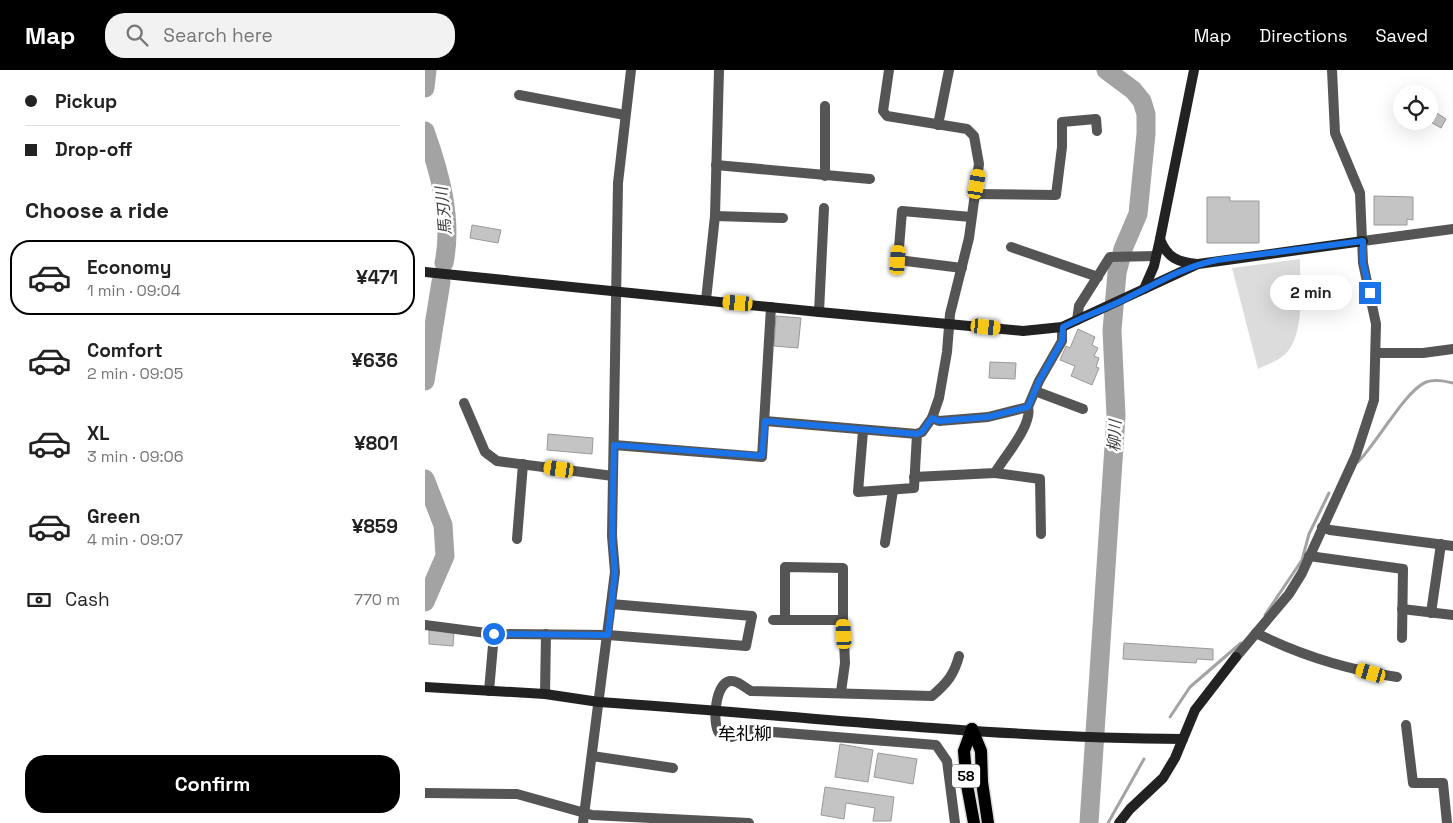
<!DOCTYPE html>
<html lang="en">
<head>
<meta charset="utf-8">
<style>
	body { margin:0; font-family:"Space Grotesk","Noto Sans JP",sans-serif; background:#f2f2f2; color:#222; height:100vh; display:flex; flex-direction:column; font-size:19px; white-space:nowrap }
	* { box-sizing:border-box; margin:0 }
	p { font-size:16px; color:#767676 }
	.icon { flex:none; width:28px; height:28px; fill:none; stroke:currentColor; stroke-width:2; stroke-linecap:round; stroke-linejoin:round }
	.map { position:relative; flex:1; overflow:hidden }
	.drawer { display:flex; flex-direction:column; background:#fff; width:425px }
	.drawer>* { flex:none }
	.top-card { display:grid; align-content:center; height:110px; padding:0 25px; background:#fff }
	.controls { position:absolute; left:968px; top:15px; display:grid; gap:10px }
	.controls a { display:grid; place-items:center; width:45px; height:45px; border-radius:50%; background:#fff; box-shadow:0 5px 20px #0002; font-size:25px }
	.end { position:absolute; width:22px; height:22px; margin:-11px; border:6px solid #1a73e8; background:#fff; box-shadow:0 0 0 2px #fff }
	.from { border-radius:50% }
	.bubble { position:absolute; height:35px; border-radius:18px; background:#fff; box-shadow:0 5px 20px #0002; font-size:16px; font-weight:800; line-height:35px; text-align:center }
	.car { position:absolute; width:15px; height:30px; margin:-15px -8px; border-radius:6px; box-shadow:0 0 4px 1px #0007; background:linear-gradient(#f5c518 24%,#345 0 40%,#f5c518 0 76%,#345 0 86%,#f5c518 0) }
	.top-card b { display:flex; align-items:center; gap:18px; height:48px; font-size:19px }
	.top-card b+b { border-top:1px solid #e0e0e0 }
	.top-card i { width:12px; height:12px; background:#222 }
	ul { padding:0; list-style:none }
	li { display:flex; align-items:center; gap:15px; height:75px; margin:0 10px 8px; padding:0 15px; border:2px solid transparent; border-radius:20px }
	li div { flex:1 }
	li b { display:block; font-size:19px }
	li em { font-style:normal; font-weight:800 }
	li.selected { border-color:#000 }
	li>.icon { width:45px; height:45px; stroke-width:1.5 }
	h2 { padding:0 25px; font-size:22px; line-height:60px }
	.pay { display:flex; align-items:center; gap:12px; height:55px; padding:0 25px; font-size:19px }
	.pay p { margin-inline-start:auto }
	.action { display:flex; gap:10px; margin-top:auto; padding:10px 25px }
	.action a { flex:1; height:58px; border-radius:20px; background:#000; color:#fff; font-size:20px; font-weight:800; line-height:58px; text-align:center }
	header { display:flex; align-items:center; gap:30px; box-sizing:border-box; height:70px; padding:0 25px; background:#000; color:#fff }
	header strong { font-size:24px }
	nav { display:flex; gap:28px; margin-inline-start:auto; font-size:18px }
	.search { width:350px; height:45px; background:#f2f2f2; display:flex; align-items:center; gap:12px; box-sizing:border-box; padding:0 18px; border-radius:20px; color:#767676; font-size:19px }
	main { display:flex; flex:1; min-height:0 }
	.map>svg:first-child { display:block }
</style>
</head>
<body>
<header>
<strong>Map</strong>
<div class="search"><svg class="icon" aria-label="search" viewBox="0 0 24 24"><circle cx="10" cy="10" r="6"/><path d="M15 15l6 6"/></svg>Search here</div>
<nav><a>Map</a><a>Directions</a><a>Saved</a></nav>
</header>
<main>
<section class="drawer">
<div class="top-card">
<b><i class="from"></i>Pickup</b>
<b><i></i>Drop-off</b>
</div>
<h2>Choose a ride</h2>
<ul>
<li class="selected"><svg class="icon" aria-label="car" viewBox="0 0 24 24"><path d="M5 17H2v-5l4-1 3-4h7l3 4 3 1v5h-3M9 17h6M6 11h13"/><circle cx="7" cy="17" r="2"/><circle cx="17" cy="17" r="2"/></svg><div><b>Economy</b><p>1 min · 09:04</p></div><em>¥471</em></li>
<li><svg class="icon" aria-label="car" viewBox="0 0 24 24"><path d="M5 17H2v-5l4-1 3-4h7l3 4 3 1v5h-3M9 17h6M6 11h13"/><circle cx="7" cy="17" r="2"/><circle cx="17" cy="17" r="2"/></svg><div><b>Comfort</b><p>2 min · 09:05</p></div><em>¥636</em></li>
<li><svg class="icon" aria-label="car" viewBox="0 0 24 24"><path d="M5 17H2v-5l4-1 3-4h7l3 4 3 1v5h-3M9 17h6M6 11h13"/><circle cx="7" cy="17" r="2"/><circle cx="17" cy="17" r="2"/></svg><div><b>XL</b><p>3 min · 09:06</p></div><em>¥801</em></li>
<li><svg class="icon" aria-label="car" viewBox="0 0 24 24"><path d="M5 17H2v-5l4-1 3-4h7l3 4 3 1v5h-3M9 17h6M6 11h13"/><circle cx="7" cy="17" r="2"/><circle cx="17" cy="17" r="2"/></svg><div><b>Green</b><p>4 min · 09:07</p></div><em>¥859</em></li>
</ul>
<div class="pay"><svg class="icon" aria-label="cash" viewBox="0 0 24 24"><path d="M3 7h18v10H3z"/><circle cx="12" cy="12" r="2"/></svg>Cash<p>770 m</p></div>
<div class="action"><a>Confirm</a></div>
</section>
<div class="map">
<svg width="1028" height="753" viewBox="0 0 1028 753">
	<rect width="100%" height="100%" fill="#fff"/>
	<path fill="#dcdcdc" d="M875,189c0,25 5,72 -12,92 -7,9 -20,13 -30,18l-26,-101z"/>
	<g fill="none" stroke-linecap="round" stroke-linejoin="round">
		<g stroke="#a3a3a3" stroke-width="3">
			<path d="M933,392c19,-19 47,-71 68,-80 9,-3 18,-1 27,1"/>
			<path d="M840,545l37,-55 7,-26 20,-41"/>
			<path d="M745,647l20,-30 51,-44"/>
			<path d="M683,753l36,-64"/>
		</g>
		<g stroke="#a3a3a3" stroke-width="19">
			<path d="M0,18l2,-18"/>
			<path d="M0,61c15,42 28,88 19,132"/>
			<path d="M0,311l16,-99"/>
			<path d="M0,409l18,46 2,31 -20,46"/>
			<path d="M664,753l27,-407 -4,-86 5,-57 6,-24 15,-35 8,-80v-20l-4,-13 -9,-11 -27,-20"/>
		</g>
	</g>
	<g fill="#c4c4c4" stroke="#999">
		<path d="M1004,38l17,11 -5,9 -12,-7z"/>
		<path d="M949,126l39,1v23l-6,-1v6h-33z"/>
		<path d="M782,127h23v4h29v42h-52z"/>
		<path d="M47,155l29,5 -3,13 -28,-5z"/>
		<path d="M351,246l25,2 -3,30 -24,-2z"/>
		<path d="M653,259l17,8 -3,8 6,3 -4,8 5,2 -3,9 3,1 -7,17 -21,-9 4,-10 -15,-6 6,-14 4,2z"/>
		<path d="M565,292l26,1 -1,16 -26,-1z"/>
		<path d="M123,364l45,4 -1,16 -45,-4z"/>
		<path d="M4,560l25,1 -1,15 -24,-2z"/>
		<path d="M699,573l89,6v11l-16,-1 -1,4 -73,-4z"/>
		<path d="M415,674l33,6 -5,32 -33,-5z"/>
		<path d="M453,683l39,6 -4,25 -39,-7z"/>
		<path d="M400,717l69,10 -3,24h-18l2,-13 -29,-5 -2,16 -23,-4z"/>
	</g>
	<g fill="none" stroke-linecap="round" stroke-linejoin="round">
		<g stroke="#dbdbdb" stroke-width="15">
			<g id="primary">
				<path d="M547,659l-8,22 3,34 7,38"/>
				<path d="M547,659l9,22 1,31 6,41"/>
			</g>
		</g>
		<g stroke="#555" stroke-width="10">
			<path d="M94,25l106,20"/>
			<path d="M513,55l11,-55"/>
			<path d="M291,95l154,14"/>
			<path d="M400,106v-70"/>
			<path d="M550,124l81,1 6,-48v-25l34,-3 1,12"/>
			<path d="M290,146l68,2"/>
			<path d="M938,171l90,-12"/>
			<path d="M586,177l87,30"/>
			<path d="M537,198l-64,-8 4,-49 69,6"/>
			<path d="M281,230l9,-84 4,-146"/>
			<path d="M394,242l5,-104"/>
			<path d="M652,250l2,-14 31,-49 46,-1"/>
			<path d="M951,283h47l30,-4"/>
			<path d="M610,321l48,18"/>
			<path d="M39,333l21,49 12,9 116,15"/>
			<path d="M507,348l7,3 49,-4 40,-10 11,-26 23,-40v-14"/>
			<path d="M340,351l152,13"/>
			<path d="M438,361l-5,61 56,-4 3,-54 5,-2 10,-14 7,-20 8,-46 3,-38 19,-76 10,-74 -5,-28 -7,-7 -80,-13 -4,-5 6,-41"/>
			<path d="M189,375l148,12 9,-150"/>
			<path d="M570,403l45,6 1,55"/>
			<path d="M489,407l81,-4c9,-16 38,-48 33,-66"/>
			<path d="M897,457l8,3 123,16"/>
			<path d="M92,469l6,-75"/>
			<path d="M460,473l8,-53"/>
			<path d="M884,486l94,13 -1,69"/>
			<path d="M977,539l51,6"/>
			<path d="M1006,543l10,-69"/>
			<path d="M348,550h70l2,43 -4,29"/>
			<path d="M360,550v-53l58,1v52"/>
			<path d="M0,555l69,9 114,1 138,11 6,-30 -141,-12"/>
			<path d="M831,563c44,22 93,37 141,44"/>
			<path d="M811,587l53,-63 13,-21 54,-118 18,-55 2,-76 -13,-61 -3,-70 -25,-60 -3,-63"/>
			<path d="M64,621l5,-57"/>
			<path d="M120,624l1,-60"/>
			<path d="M981,655l7,58h30l4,40"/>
			<path d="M167,686l81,12"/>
			<path d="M0,723l92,1 75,21 157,8"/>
			<path d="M158,753l32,-251 -3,-36 6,-353 13,-113"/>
			<path d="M530,753l-8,-62 -11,-16 -188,-15 -16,7 -13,-4c-7,-10 -4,-49 11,-52 8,-1 15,7 21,10l181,5c15,-13 22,-21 27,-40"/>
		</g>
		<g stroke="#222" stroke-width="10">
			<path d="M735,169l34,-169"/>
			<path d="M0,202l394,40 204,19 39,-4 136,-63 165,-23"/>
			<path d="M719,219l10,-23 6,-27c7,19 18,23 37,25"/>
			<path d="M0,617l120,7 54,8c194,13 389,36 584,37"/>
			<path d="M694,753l11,-14 33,-31 12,-20 20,-48 41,-53"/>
		</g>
		<use href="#primary" stroke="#000" stroke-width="12"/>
	</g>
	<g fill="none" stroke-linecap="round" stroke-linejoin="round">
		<path stroke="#1a73e8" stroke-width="6" d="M69,564l114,1 7,-63 -3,-36 2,-91 148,11 3,-35 152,13 5,-2 10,-14 7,3 49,-4 40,-10 11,-26 23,-40 1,-14c19,-10 40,-17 60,-27 31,-15 59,-33 94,-40l146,-19v22l7,30"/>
	</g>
	<g text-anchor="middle" stroke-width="5" stroke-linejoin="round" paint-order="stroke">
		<rect fill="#fff" stroke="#4c4c4c" stroke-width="1" x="527" y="694.5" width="28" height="23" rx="4"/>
		<g font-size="14" font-weight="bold" fill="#000">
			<text x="541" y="711">58</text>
		</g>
		<g font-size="16" font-style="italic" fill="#444" stroke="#fff">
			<text transform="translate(18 141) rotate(-95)" y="6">馬刃川</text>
			<text transform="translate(689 366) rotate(-87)" y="6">柳川</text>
		</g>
		<g font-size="18" fill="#000" stroke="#fff">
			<text x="320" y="670">牟礼柳</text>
		</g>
	</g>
</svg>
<div class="controls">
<a><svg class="icon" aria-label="locate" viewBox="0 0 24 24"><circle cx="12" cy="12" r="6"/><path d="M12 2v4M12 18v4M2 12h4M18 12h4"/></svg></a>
</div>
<i class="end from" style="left:69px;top:564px"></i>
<i class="end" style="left:945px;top:223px"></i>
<div class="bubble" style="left:845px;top:205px;width:82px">2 min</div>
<i class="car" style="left:552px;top:114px;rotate:10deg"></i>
<i class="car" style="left:473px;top:190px;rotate:4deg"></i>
<i class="car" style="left:313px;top:233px;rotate:275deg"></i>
<i class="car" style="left:561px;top:257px;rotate:96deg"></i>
<i class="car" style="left:134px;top:399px;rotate:278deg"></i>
<i class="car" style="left:419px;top:564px;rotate:357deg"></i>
<i class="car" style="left:946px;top:603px;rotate:286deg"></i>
</div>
</main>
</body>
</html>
